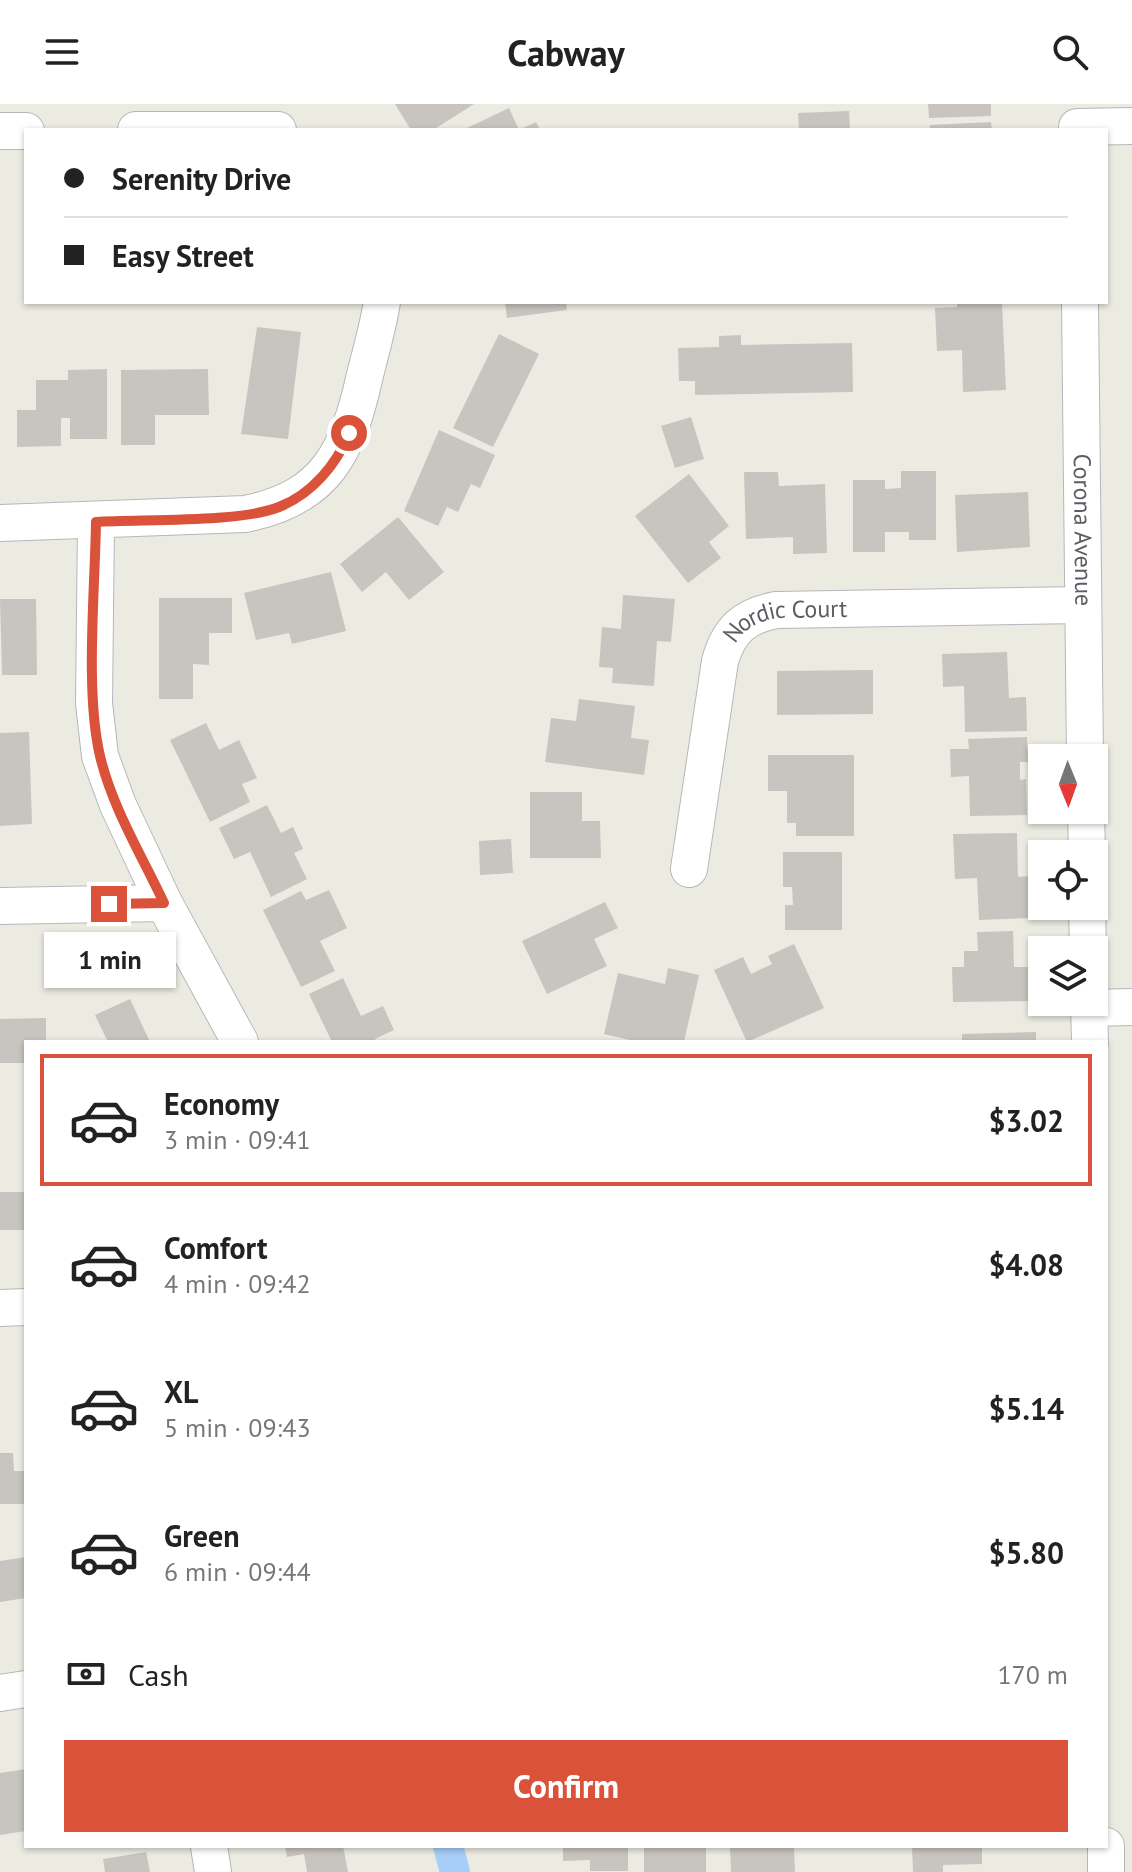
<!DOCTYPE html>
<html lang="en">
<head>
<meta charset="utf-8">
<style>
	body { margin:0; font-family:"PT Sans",sans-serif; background:#f2f2f2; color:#222; height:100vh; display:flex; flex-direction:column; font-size:30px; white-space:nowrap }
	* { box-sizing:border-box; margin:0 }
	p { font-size:26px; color:#767676 }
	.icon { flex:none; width:44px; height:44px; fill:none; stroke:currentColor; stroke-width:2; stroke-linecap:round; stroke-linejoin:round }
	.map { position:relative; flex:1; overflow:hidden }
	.details { position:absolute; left:24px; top:936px; width:1084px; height:808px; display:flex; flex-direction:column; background:#fff; border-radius:0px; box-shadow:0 2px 6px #0004 }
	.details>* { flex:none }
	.top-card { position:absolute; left:24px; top:24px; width:1084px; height:176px; border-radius:0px; box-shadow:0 2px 6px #0004; display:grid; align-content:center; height:176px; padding:0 40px; background:#fff }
	.needle { width:52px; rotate:179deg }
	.fabs { position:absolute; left:1028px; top:640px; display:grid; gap:16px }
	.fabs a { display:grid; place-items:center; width:80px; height:80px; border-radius:0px; background:#fff; box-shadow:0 2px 6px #0004; font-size:40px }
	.end { position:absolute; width:36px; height:36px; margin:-18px; border:10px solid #db523a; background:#fff; box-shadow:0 0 0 4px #fff }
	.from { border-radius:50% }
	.bubble { position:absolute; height:56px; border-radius:0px; background:#fff; box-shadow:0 2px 6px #0004; font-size:26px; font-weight:600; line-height:56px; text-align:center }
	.top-card b { display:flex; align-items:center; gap:28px; height:76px; font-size:30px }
	.top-card b+b { border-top:2px solid #e0e0e0 }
	.top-card i { width:20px; height:20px; background:#222 }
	ul { padding:14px 0 0; list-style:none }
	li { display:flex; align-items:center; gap:24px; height:132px; margin:0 16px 12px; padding:0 24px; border:4px solid transparent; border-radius:0px }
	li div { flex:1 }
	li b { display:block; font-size:30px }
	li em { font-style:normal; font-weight:600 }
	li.active { border-color:#db523a }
	li>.icon { width:72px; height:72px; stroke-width:1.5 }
	.pay { display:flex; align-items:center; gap:20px; height:88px; padding:0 40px; font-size:30px }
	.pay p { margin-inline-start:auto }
	.cta { display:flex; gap:16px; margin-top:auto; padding:16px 40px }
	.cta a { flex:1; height:92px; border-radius:0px; background:#db523a; color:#fff; font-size:32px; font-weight:600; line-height:92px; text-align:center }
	header { display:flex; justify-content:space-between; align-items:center; height:104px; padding:0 40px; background:#fff; font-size:36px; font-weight:600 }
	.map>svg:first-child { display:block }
</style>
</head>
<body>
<header><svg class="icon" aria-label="menu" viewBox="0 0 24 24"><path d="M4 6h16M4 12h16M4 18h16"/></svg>Cabway<svg class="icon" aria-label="search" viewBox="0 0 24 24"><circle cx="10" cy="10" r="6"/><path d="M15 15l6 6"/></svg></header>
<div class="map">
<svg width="1132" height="1768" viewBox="0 0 1132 1768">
	<rect width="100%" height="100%" fill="#ecebe2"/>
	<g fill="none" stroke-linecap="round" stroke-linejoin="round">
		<path stroke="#a7cef8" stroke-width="30" d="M448,1742l7,26"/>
	</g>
	<g fill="#c8c5c0">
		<path d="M395,0h79l-41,26h-22z"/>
		<path d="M928,0h63v12l-62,2z"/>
		<path d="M509,4l10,22 17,-8 4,8h-77z"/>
		<path d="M849,7l1,19h-51l-1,-17z"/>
		<path d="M991,18l1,8h-62v-5z"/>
		<path d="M505,198h61l1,8 -60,8z"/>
		<path d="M957,198h45l4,88 -43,2 -1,-42 -25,1 -2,-43 22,-1z"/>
		<path d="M257,223l44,5 -13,107 -47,-5z"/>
		<path d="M499,230l40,20 -46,93 -40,-19z"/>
		<path d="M741,231v10l111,-2 1,49 -158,3v-14h-16l-1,-33 41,-1v-11z"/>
		<path d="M107,265v70h-37v-21h-9v28l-44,1v-37h19v-30h32v-10z"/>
		<path d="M208,265l1,46h-54v30h-34v-75z"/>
		<path d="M691,313l13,42 -29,9 -14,-42z"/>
		<path d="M439,326l56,25 -15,33 -9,-4 -13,28 -11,-5 -9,19 -34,-15z"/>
		<path d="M901,367h35v69h-27v-8h-24v20h-32v-72h32v9l16,-1z"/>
		<path d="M744,368h34l1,14 46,-2 2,69 -34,1v-17l-47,2z"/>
		<path d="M689,370l40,52 -20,16 12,16 -33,25 -53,-67z"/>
		<path d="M1028,388l2,55 -73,5 -2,-57z"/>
		<path d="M398,413l46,55 -35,28 -23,-28 -24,20 -22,-28z"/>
		<path d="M331,468l15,59 -54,13 -3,-11 -33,7 -12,-47z"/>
		<path d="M623,491l52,4 -4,43 -14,-1 -3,45 -42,-3 1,-15 -14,-1 3,-40 19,2z"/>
		<path d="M159,494h73v35h-23v32l-16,-1v35h-34z"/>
		<path d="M0,495h36l1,76h-35z"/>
		<path d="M1007,548l2,46 17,-1 1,34 -62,1 -1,-46 -21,1 -1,-33z"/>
		<path d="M873,566v44l-96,1v-44z"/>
		<path d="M579,595l56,7 -4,32 18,2 -5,35 -99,-13 6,-44 25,3z"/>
		<path d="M206,619l13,27 20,-10 18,38 -15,6 8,18 -40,20 -40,-82z"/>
		<path d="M29,628l3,92 -32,2v-93z"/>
		<path d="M1027,633l1,25h-8v18l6,-1 1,36 -57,1 -1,-40 -18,1 -1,-28h19l-1,-10z"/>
		<path d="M768,651h86v81h-58v-13h-9v-32h-19z"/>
		<path d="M530,688h52v29h18l1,37h-71z"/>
		<path d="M267,701l14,28 12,-6 10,22 -9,4 13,26 -36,18 -21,-45 -16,7 -15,-31z"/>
		<path d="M1017,729l1,44 12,-1 1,42 -52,2 -2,-42 -22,1 -2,-45z"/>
		<path d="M511,735l2,34 -33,2 -1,-34z"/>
		<path d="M783,748h59v78h-57v-25h8l-1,-18h-9z"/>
		<path d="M329,786l18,38 -27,13 15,30 -34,16 -38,-77 38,-19 5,9z"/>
		<path d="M605,798l13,26 -24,11 13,27 -60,28 -25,-53z"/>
		<path d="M1013,827l1,36h18l1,34 -80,1 -1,-35h12v-16h14l-1,-19z"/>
		<path d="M794,840l30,64 -77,34 -33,-72 29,-13 8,17 21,-10 -4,-8z"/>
		<path d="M668,864l31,7 -15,67h-45l-35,-8 14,-61 47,11z"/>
		<path d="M343,874l18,38 22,-10 11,24 -19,9 2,3h-45l-23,-48z"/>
		<path d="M130,895l20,43h-42l-13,-27z"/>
		<path d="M46,914v24h-20v21h-26v-44z"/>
		<path d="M1036,928v10h-74v-8z"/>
		<rect x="0" y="1088" width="26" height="38"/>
		<path d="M0,1349h13l1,18h12v33h-26z"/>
		<path d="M26,1453v41l-26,4v-41z"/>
		<path d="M26,1665v62l-26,4v-62z"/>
		<path d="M285,1742h58l5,26h-41l-3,-18 -17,3z"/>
		<path d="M563,1742h65v25h-38v-11l-27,1z"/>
		<rect x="644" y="1742" width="62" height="26"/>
		<path d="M730,1742h64l1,26h-64z"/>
		<path d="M912,1742h70v18l-39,1v7h-30z"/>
		<path d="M146,1748l4,20h-45l-2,-13z"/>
	</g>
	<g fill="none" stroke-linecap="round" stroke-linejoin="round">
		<g stroke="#b5b7bc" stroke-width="38">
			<g id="minor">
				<path d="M1077,23l55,-1"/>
				<path d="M136,26h142"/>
				<path d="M0,27h26"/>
				<path id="s1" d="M1080,198l5,456"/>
				<path d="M96,418l-2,181 6,53 18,49 46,98 76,139"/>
				<path d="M0,419l245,-9c82,-16 103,-63 120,-139 6,-24 13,-48 17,-73"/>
				<path d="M1086,706l1,44"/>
				<path id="s2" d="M689,765l31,-208c9,-31 24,-45 56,-51l307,-5"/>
				<path d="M0,802l164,-3"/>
				<path d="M1087,802l1,44"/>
				<path d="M1089,898l1,40"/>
				<path d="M1089,904l43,-1"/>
				<path d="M0,1204l26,-1"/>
				<path d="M0,1589l26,-4"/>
				<path d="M209,1742l4,26"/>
				<path d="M1106,1742v26"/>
			</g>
		</g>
		<use href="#minor" stroke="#fff" stroke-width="36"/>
	</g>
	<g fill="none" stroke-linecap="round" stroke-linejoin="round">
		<path stroke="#db523a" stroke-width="10" d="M109,800l55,-1c-22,-47 -52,-96 -64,-147 -15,-64 -5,-166 -4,-234 47,-3 143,1 183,-15 33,-13 58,-43 70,-74"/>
	</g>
	<g text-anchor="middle" stroke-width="6" stroke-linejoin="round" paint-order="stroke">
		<g font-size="24" fill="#5b5d62" stroke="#fff">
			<text dy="8" stroke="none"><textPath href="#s1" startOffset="228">Corona Avenue</textPath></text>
			<text dy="8" stroke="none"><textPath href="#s2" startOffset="298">Nordic Court</textPath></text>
		</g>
	</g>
</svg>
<div class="fabs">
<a><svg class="needle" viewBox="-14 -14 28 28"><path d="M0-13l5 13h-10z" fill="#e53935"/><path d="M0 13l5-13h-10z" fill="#767676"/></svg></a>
<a><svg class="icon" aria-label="locate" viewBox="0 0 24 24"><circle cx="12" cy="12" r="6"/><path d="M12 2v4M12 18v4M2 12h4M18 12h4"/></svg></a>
<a><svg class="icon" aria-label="layers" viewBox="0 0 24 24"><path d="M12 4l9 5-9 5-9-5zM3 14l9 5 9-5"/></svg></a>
</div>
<i class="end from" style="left:349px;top:329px"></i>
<i class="end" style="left:109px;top:800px"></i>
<div class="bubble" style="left:44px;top:828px;width:132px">1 min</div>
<div class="top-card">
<b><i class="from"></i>Serenity Drive</b>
<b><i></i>Easy Street</b>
</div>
<section class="details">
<ul>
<li class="active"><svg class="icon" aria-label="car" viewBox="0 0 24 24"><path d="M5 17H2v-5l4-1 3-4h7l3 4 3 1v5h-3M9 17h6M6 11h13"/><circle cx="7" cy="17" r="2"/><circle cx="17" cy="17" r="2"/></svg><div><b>Economy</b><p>3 min · 09:41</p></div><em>$3.02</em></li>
<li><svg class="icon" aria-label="car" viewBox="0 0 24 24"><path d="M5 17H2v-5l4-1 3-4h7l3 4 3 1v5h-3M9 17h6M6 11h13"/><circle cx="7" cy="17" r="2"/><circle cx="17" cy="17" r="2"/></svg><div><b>Comfort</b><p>4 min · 09:42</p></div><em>$4.08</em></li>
<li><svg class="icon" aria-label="car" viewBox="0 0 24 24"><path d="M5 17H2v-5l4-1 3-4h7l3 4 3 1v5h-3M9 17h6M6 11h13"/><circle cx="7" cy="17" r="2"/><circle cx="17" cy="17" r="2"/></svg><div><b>XL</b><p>5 min · 09:43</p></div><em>$5.14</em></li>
<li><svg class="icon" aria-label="car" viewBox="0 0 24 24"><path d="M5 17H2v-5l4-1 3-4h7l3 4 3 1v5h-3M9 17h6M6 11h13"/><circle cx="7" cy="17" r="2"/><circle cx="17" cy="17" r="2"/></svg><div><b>Green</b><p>6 min · 09:44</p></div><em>$5.80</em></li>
</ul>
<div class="pay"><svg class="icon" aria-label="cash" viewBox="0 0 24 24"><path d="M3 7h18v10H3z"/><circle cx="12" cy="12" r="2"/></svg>Cash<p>170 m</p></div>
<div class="cta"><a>Confirm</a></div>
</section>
</div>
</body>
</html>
